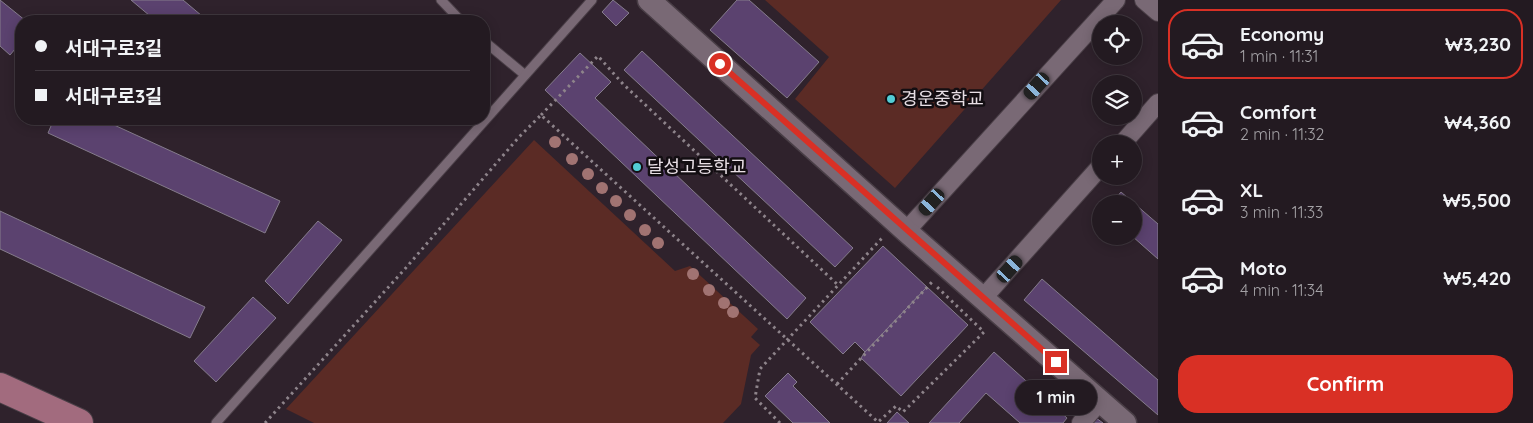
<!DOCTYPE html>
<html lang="en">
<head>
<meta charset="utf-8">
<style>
	body { margin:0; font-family:Quicksand,"Noto Sans KR",sans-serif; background:#2b232a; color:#f1f3f6; height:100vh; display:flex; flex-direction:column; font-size:19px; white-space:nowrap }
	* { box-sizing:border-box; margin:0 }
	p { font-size:16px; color:#a3a1a5 }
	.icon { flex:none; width:28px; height:28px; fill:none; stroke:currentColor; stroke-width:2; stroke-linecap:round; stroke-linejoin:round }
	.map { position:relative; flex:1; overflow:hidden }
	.panel { display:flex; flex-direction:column; background:#231a21; width:375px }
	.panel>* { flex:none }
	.top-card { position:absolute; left:15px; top:15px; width:475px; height:110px; border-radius:20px; box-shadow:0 2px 12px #0003,0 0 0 1px #40383f; display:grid; align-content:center; height:110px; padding:0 20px; background:#231a21 }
	.controls { position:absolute; left:1092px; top:15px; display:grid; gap:10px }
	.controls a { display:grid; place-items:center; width:50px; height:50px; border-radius:50%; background:#231a21; box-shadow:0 2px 12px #0003,0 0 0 1px #40383f; font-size:25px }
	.end { position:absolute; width:22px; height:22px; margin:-11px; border:6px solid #d93025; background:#fff; box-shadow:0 0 0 2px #fff }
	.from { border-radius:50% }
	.bubble { position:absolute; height:35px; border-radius:18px; background:#231a21; box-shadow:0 2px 12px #0003,0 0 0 1px #40383f; font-size:16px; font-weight:700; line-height:35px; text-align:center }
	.car { position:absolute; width:15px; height:30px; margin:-15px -8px; border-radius:6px; box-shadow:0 0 4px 1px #0007; background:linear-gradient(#222 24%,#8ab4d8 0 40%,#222 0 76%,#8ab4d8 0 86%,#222 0) }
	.top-card b { display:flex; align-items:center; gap:18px; height:48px; font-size:19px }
	.top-card b+b { border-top:1px solid #40383f }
	.top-card i { width:12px; height:12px; background:#f1f3f6 }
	ul { padding:9px 0 0; list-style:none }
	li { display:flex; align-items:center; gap:15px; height:70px; margin:0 10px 8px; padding:0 10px; border:2px solid transparent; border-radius:20px }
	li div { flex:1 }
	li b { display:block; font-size:19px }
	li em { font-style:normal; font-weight:700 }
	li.selected { border-color:#d93025 }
	li>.icon { width:45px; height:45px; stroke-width:1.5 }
	.primary-button { display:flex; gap:10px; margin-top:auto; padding:10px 20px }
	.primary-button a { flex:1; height:58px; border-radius:20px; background:#d93025; color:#fff; font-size:20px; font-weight:700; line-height:58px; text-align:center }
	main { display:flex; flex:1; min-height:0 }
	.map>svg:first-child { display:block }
</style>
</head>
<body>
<main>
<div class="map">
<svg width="1158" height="423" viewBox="0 0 1158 423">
	<rect width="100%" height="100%" fill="#2f222c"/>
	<g fill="#5b2b25">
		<path d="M765,0h296l-166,188 -100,-89 34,-42z"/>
		<path d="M534,140l141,131 15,-5 68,63 -7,8 9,8 -9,10 -10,49 -18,19h-409l-28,-14z"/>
	</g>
	<g fill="#5b426f" stroke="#857c8c">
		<path d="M0,0l26,21h-5v21l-11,13 -10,-9z"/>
		<path d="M131,0h52l25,21h-52z"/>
		<path d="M613,0l16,13 -13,13 -14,-14z"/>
		<path d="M737,0h12l70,62 -32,36 -77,-68z"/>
		<path d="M642,51l211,197 -18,19 -211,-197z"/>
		<path d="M580,53l31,29 -16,16 211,200 -19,21 -242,-229z"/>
		<path d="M54,119h47l179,82 -15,32 -217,-100z"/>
		<path d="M1121,192l37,32v35l-26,-23h2v-32h-23z"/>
		<path d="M0,211l205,96 -15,31 -190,-89z"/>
		<path d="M318,221l24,19 -54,64 -23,-23z"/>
		<path d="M883,246l44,41 -62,65 -10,-10 -12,12 -33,-32z"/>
		<path d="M1042,279l116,101v35l-134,-115z"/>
		<path d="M927,287l41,38 -67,71 -40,-38 4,-6z"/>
		<path d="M253,297l23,21 -60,64 -22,-21z"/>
		<path d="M994,352l73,66 -4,5h-43l-34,-30 -27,30h-30z"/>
		<path d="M788,373l9,9 -4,4 37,37h-37l-28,-27z"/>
		<path d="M897,412l12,11h-22z"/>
		<path d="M1096,418l7,5h-12z"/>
	</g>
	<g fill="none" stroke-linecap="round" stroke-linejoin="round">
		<g stroke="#493e46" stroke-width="11">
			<g id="service">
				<path d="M441,0l20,21"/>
				<path d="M484,41l41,34"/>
				<path d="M216,423l376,-423"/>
			</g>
		</g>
		<g stroke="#493e46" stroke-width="20">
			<g id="minor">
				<path d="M1144,0l14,12"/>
				<path d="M1122,144l36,-41"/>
				<path d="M906,231l210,-231"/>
				<path d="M983,298l118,-132"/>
				<path d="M1081,423l19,-22"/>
			</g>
		</g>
		<g stroke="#493e46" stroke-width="25">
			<path id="tertiary" d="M649,0l257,231 219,192"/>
		</g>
		<g stroke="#493e46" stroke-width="30">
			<path id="primary" d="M0,387l79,36"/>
		</g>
		<g stroke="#8e848b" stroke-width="3" stroke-dasharray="2.5 4" stroke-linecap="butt">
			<path d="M541,115l57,-59 25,28 215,201"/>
			<path d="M837,384l95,-102 -2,-3"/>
			<path d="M265,423l139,-153 115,-133 22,-22 337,307 18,-16 7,6 81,-80 -47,-45"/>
			<path d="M780,423l-25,-25 5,-29 123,-132 1,1"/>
		</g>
		<use href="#service" stroke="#796975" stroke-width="9"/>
		<use href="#minor" stroke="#796975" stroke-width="18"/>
		<use href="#tertiary" stroke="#796975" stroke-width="22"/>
		<use href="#primary" stroke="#a26b7e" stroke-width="28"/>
	</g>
	<g fill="#a17372">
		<circle cx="555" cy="142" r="6"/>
		<circle cx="572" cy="159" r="6"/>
		<circle cx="588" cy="174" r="6"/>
		<circle cx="602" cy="188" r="6"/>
		<circle cx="616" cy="201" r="6"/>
		<circle cx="630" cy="215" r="6"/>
		<circle cx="645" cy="230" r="6"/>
		<circle cx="658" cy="243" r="6"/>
		<circle cx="693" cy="274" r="6"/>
		<circle cx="709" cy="290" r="6"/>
		<circle cx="724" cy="303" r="6"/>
		<circle cx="733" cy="312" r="6"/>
	</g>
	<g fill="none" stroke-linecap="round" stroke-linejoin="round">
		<path stroke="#d93025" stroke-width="6" d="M720,64l336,298"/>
	</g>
	<g fill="#52ccd5" stroke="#130e12" stroke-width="2">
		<circle cx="891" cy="99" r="5"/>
		<circle cx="637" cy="167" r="5"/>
	</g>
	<g text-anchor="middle" stroke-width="5" stroke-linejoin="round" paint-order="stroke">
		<g font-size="18" fill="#e8dfe5" stroke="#130e12" text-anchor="start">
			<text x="901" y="105">경운중학교</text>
			<text x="647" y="173">달성고등학교</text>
		</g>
	</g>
</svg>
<div class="controls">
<a><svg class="icon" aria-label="locate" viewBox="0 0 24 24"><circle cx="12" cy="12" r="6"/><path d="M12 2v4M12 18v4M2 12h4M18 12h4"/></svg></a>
<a><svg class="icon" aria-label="layers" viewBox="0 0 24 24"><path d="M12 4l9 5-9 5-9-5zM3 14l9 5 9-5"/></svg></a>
<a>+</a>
<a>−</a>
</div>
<i class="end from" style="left:720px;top:64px"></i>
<i class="end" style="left:1056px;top:362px"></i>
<div class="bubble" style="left:1015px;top:380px;width:82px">1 min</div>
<i class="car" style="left:1037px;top:86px;rotate:222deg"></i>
<i class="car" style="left:932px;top:202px;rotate:222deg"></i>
<i class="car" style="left:1010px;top:269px;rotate:42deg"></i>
<div class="top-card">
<b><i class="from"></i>서대구로3길</b>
<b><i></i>서대구로3길</b>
</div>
</div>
<section class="panel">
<ul>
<li class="selected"><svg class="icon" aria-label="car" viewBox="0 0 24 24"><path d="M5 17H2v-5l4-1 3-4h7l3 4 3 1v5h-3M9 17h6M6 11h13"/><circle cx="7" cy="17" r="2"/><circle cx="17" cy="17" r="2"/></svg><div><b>Economy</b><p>1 min · 11:31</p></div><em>₩3,230</em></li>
<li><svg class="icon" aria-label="car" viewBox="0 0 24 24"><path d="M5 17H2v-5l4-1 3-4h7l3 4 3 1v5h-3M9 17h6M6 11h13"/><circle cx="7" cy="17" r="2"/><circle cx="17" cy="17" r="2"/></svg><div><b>Comfort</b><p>2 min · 11:32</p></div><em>₩4,360</em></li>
<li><svg class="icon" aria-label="car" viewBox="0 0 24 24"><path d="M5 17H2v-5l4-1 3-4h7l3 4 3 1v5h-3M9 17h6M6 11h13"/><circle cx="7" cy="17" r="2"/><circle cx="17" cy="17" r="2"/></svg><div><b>XL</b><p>3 min · 11:33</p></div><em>₩5,500</em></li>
<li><svg class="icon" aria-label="car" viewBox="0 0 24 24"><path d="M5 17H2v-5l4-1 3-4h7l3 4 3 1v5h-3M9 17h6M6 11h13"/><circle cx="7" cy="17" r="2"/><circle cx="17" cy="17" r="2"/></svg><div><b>Moto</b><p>4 min · 11:34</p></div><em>₩5,420</em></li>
</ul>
<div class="primary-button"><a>Confirm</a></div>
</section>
</main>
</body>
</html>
